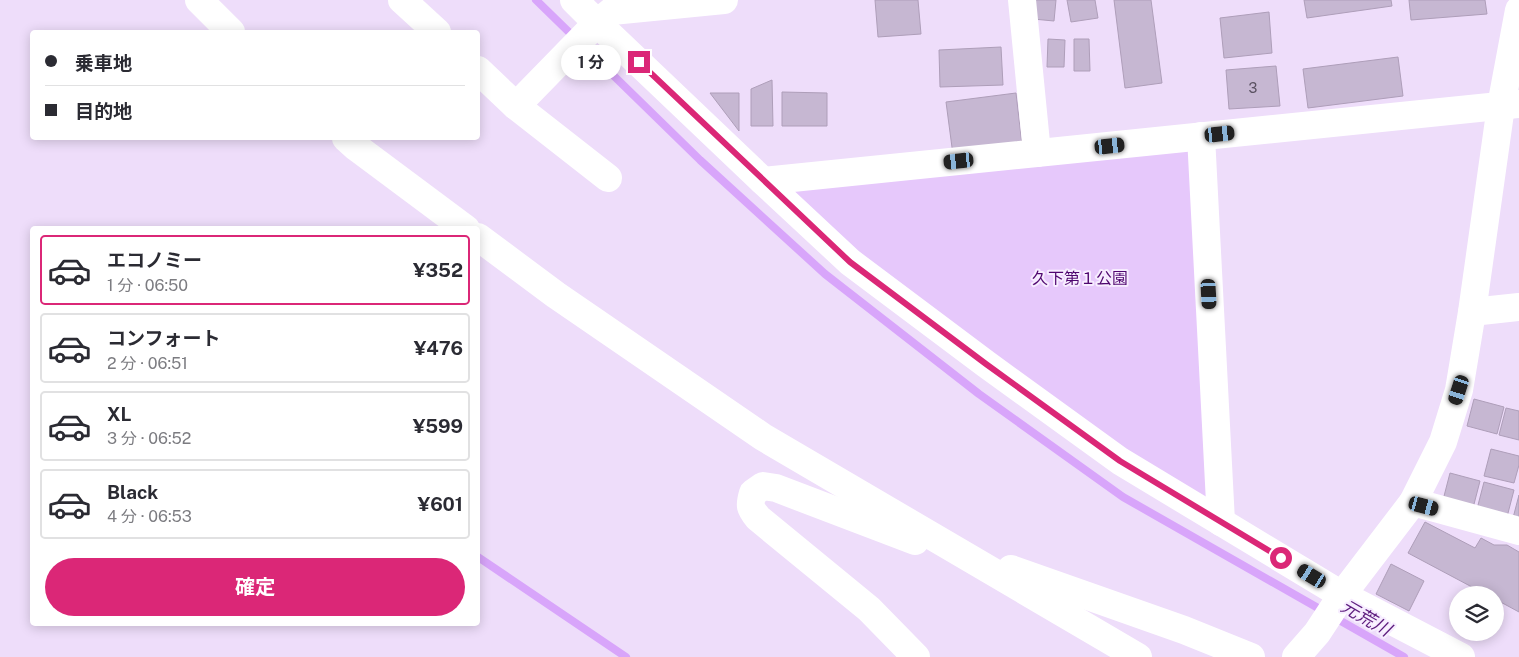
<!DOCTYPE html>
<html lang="ja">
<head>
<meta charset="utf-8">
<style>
	body { margin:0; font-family:"Public Sans","Noto Sans JP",sans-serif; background:#f7f7f7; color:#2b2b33; height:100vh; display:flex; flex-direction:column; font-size:19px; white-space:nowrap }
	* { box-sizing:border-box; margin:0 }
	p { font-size:16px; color:#7c7c81 }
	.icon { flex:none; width:28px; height:28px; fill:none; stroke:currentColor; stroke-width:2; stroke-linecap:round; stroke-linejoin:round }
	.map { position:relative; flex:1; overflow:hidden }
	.drawer { position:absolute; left:30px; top:226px; width:450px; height:400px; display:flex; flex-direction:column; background:#fff; border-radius:5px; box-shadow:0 2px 12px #0003 }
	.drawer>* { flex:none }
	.top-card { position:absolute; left:30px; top:30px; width:450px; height:110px; border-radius:5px; box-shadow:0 2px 12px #0003; display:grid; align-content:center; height:110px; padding:0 15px; background:#fff }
	.buttons { position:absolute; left:1449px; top:586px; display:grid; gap:10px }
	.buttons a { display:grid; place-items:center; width:55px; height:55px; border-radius:50%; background:#fff; box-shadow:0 2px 12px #0003; font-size:25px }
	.end { position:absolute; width:22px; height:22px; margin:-11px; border:6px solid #db2777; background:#fff; box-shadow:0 0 0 2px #fff }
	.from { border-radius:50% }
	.bubble { position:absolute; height:35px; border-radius:18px; background:#fff; box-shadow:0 2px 12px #0003; font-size:16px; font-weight:700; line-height:35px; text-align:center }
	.car { position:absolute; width:15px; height:30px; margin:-15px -8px; border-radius:6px; box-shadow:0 0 4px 1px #0007; background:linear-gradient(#222 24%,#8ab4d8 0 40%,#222 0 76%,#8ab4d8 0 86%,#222 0) }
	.top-card b { display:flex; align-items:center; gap:18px; height:48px; font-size:19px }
	.top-card b+b { border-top:1px solid #e1e1e2 }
	.top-card i { width:12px; height:12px; background:#2b2b33 }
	ul { padding:9px 0 0; list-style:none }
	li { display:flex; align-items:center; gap:15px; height:70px; margin:0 10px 8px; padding:0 5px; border:2px solid #e1e1e2; border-radius:5px }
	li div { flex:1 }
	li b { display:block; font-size:19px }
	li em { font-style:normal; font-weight:700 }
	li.current { border-color:#db2777 }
	li>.icon { width:45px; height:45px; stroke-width:1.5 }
	.cta { display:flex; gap:10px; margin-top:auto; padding:10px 15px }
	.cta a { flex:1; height:58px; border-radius:30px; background:#db2777; color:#fff; font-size:20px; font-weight:700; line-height:58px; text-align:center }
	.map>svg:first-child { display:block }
</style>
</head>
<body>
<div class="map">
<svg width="1519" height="657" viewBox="0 0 1519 657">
	<rect width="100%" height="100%" fill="#eeddfa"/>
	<path fill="#e6c8fb" d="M1191,150l18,354 -85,-50 -258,-189 -81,-75z"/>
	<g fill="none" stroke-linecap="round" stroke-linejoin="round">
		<g stroke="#d8a5fa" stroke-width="8">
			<path d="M536,0l164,160 125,114 154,120 144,103 281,160"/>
			<path d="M478,557l148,100"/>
		</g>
	</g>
	<g fill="#c6b7d2" stroke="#ae9eb9">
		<path d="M875,0h43l3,34 -43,3z"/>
		<path d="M1034,0h22l-2,21 -21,-2z"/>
		<path d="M1067,0h28l3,18 -27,4z"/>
		<path d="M1114,0h37l11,83 -37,5z"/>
		<path d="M1304,0h87l1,6 -85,12z"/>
		<path d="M1409,0h76l2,14 -76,6z"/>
		<path d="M1269,12l3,41 -48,5 -4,-40z"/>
		<path d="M1048,39l17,1 -1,27h-17z"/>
		<path d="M1074,39h15l1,32h-16z"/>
		<path d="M1001,47l2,38 -63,2 -1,-37z"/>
		<path d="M1398,57l5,39 -95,12 -5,-39z"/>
		<path d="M1276,66l4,40 -51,3 -3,-39z"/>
		<path d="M772,80l1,46h-22v-37z"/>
		<path d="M782,92l45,1v33h-45z"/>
		<path d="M710,93h29v38z"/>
		<path d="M1016,93l6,52 -69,10 -7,-53z"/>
		<path d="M1474,399l30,8 -7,27 -30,-8z"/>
		<path d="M1506,408l13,3v29l-20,-5z"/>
		<path d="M1491,449l28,7v9l-5,18 -30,-7z"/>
		<path d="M1450,473l30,8 -7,27 -30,-8z"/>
		<path d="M1484,482l30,8 -7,27 -30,-8z"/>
		<path d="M1519,495v25l-6,-2z"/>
		<path d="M1425,522l50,26 6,-10 13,7h13l12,7v60l-24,-13v-4h-8l-79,-42z"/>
		<path d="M1391,564l33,17 -15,30 -33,-17z"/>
	</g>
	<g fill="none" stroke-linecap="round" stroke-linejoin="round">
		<g stroke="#fff" stroke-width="28">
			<path d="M199,0l32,32"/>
			<path d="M402,0l35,32"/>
			<path d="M574,0l23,23 15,-12 112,-11"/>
			<path d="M1022,0l15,153"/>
			<path d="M478,70l38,36 92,72"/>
			<path d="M516,106l81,-83 166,158 87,81 136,102 134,97 222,134 119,62"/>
			<path d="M1201,136l20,386"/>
			<path d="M346,138l10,9 110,82"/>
			<path d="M763,181l756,-77"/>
			<path d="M478,237l78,58 207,142 375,220"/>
			<path d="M1472,312l47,-5"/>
			<path d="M1413,502l30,-60 16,-52 13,-78 29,-206 18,-96"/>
			<path d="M915,541l-139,-53 -13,-2 -10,7c-4,13 -3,15 5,25l111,91 47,48"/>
			<path d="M1011,569l173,61 67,27"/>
			<path d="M1296,657l21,-24 25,-38 71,-93 106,29"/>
		</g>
	</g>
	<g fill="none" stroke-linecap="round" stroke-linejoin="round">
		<path stroke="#db2777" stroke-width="6" d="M639,62l211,200 136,102 134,97 161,97"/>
	</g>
	<g text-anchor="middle" stroke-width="4" stroke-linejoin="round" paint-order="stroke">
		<g font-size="14" fill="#5b5262">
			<text x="1253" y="93">3</text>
		</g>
		<g font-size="16" fill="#4f076f" stroke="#f7edff">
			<text x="1080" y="284">久下第１公園</text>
		</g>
		<g font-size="18" font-style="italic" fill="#5c1b7d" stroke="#f7edff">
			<text transform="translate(1366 618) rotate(30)" y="6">元荒川</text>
		</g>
	</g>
</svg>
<div class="buttons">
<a><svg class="icon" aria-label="layers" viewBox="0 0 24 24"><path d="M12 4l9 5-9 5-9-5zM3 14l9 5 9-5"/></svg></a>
</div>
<i class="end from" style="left:1281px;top:558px"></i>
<i class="end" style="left:639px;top:62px"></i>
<div class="bubble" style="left:561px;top:45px;width:60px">1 分</div>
<i class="car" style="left:1220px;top:134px;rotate:84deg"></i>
<i class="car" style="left:1110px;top:146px;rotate:84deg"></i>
<i class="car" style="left:959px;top:161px;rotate:264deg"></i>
<i class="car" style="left:1209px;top:294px;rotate:177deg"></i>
<i class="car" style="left:1459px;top:390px;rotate:198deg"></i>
<i class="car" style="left:1424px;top:506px;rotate:105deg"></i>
<i class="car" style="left:1312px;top:576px;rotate:301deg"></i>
<div class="top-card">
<b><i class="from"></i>乗車地</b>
<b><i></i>目的地</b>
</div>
<section class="drawer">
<ul>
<li class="current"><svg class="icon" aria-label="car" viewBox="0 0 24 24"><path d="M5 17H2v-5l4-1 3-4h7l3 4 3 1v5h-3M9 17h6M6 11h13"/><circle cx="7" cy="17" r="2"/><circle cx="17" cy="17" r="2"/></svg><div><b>エコノミー</b><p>1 分 · 06:50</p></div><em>¥352</em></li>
<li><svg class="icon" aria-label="car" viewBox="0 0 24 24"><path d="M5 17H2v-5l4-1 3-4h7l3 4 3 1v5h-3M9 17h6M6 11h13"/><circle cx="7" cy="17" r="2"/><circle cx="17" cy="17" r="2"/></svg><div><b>コンフォート</b><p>2 分 · 06:51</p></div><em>¥476</em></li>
<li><svg class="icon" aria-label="car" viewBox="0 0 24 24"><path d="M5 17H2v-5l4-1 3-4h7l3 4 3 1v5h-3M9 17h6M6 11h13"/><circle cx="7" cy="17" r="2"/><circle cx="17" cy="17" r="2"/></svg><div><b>XL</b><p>3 分 · 06:52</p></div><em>¥599</em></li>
<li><svg class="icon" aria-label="car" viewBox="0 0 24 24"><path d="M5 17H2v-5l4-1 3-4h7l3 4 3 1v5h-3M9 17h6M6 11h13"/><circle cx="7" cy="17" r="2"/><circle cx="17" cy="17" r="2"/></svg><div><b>Black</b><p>4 分 · 06:53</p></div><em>¥601</em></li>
</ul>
<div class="cta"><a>確定</a></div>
</section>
</div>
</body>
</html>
